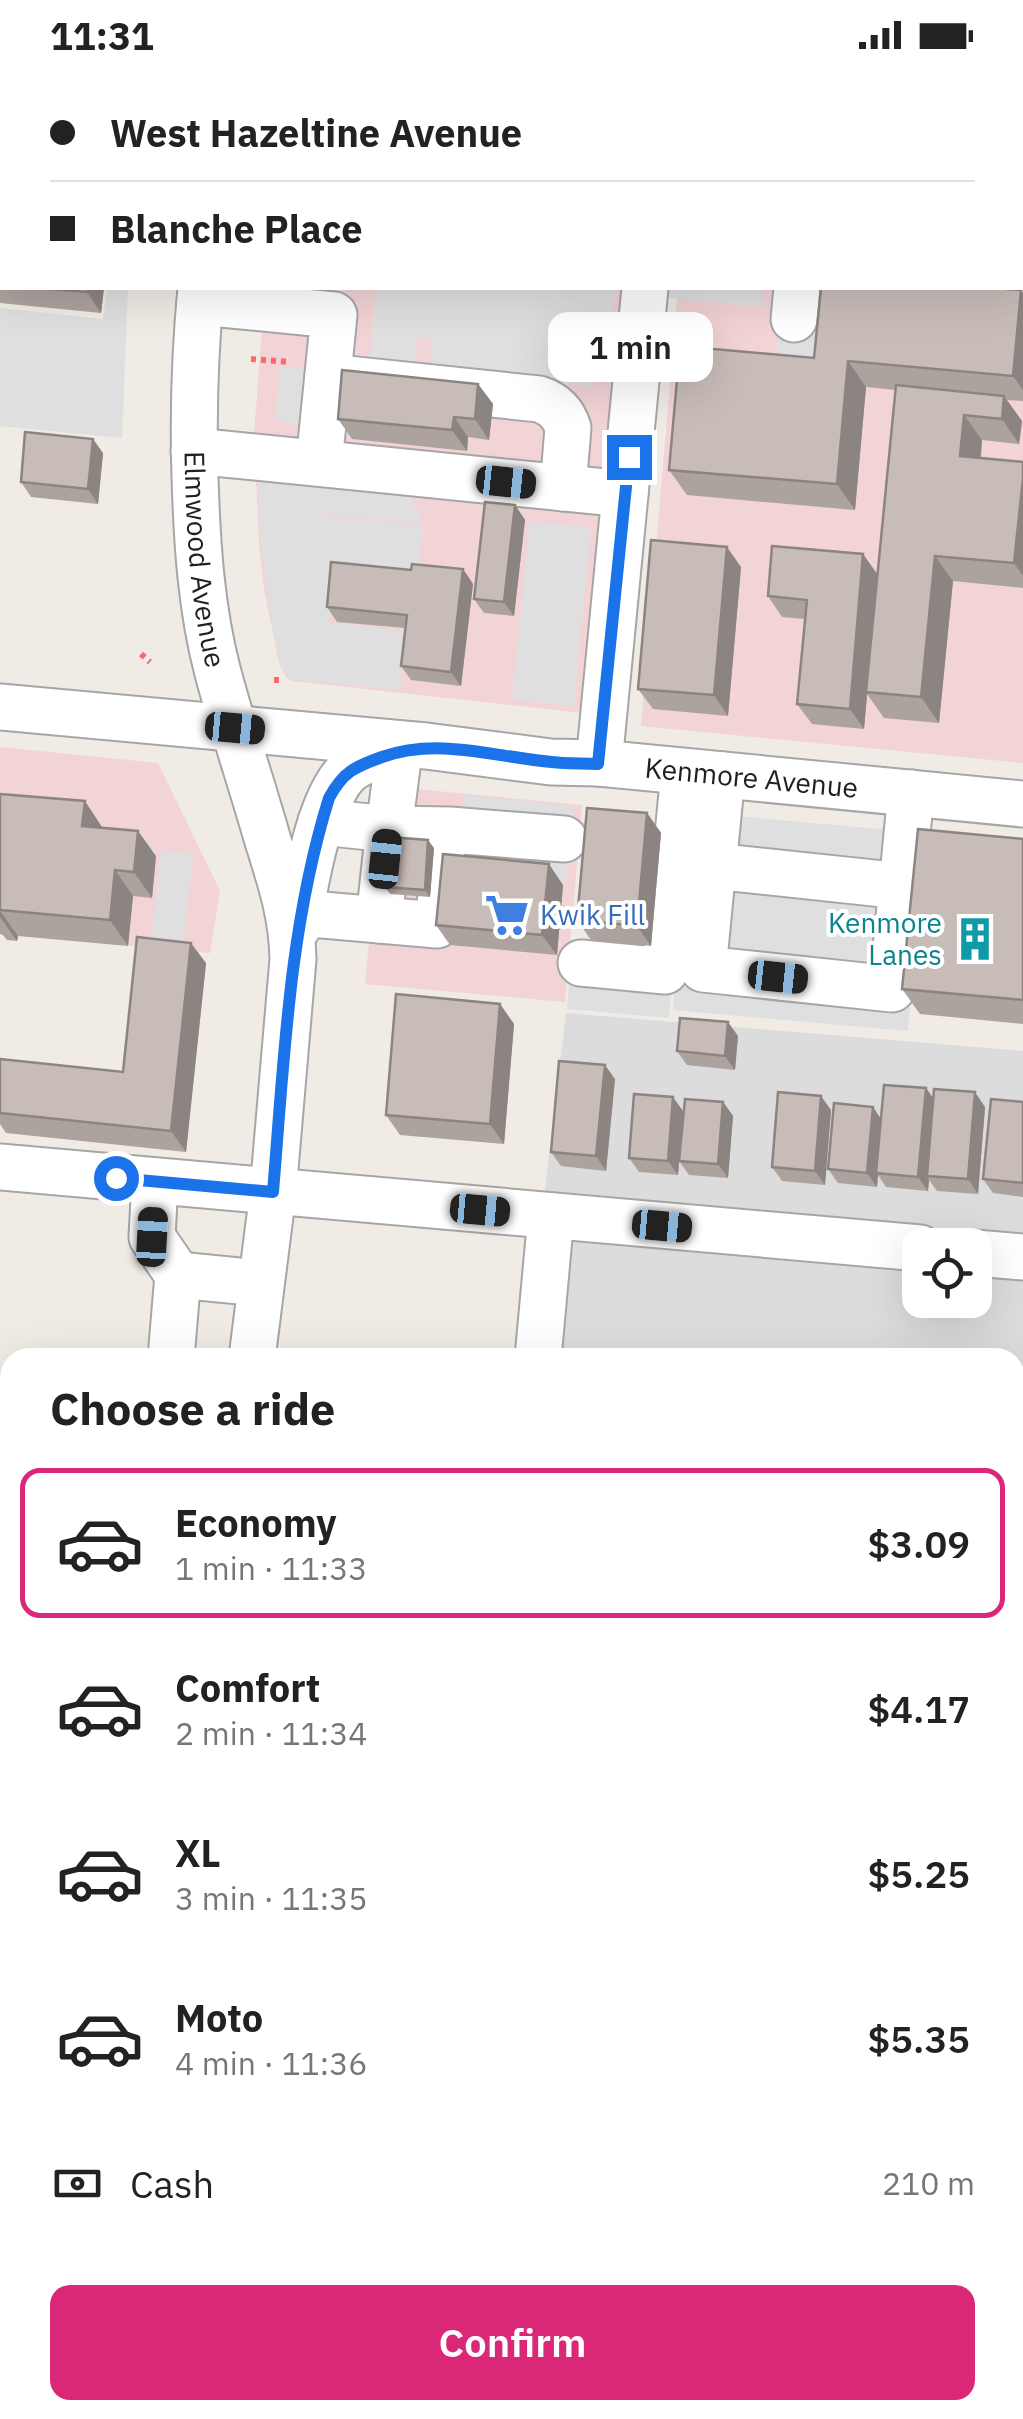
<!DOCTYPE html>
<html lang="en">
<head>
<meta charset="utf-8">
<style>
	body { margin:0; font-family:"IBM Plex Sans",sans-serif; background:#f6f6f6; color:#222; height:100vh; display:flex; flex-direction:column; font-size:38px; white-space:nowrap }
	* { box-sizing:border-box; margin:0 }
	p { font-size:32px; color:#767676 }
	.icon { flex:none; width:55px; height:55px; fill:none; stroke:currentColor; stroke-width:2; stroke-linecap:round; stroke-linejoin:round }
	.map { position:relative; flex:1; overflow:hidden }
	.side { position:absolute; left:0px; top:1278px; width:1025px; height:1072px; display:flex; flex-direction:column; background:#fff; border-radius:30px 30px 0 0; box-shadow:0 10px 40px #0002 }
	.side>* { flex:none }
	.hud { position:absolute; left:0px; top:0px; width:1025px; height:220px; box-shadow:0 10px 40px #0002; display:grid; align-content:center; height:220px; padding:0 50px; background:#fff }
	.fabs { position:absolute; left:902px; top:1158px; display:grid; gap:20px }
	.fabs a { display:grid; place-items:center; width:90px; height:90px; border-radius:20px; background:#fff; box-shadow:0 10px 40px #0002; font-size:50px }
	.end { position:absolute; width:45px; height:45px; margin:-22px; border:12px solid #1a73e8; background:#fff; box-shadow:0 0 0 5px #fff }
	.from { border-radius:50% }
	.bubble { position:absolute; height:70px; border-radius:20px; background:#fff; box-shadow:0 10px 40px #0002; font-size:32px; font-weight:600; line-height:70px; text-align:center }
	.car { position:absolute; width:30px; height:60px; margin:-30px -15px; border-radius:12px; box-shadow:0 0 8px 2px #0007; background:linear-gradient(#222 24%,#8ab4d8 0 40%,#222 0 76%,#8ab4d8 0 86%,#222 0) }
	.hud b { display:flex; align-items:center; gap:35px; height:95px; font-size:38px }
	.hud b+b { border-top:2px solid #e0e0e0 }
	.hud i { width:25px; height:25px; background:#222 }
	ul { padding:0; list-style:none }
	li { display:flex; align-items:center; gap:30px; height:150px; margin:0 20px 15px; padding:0 30px; border:5px solid transparent; border-radius:20px }
	li div { flex:1 }
	li b { display:block; font-size:38px }
	li em { font-style:normal; font-weight:600 }
	li.current { border-color:#db2777 }
	li>.icon { width:90px; height:90px; stroke-width:1.5 }
	h2 { padding:0 50px; font-size:45px; line-height:120px }
	.pay { display:flex; align-items:center; gap:25px; height:110px; padding:0 50px; font-size:38px }
	.pay p { margin-inline-start:auto }
	.cta { display:flex; gap:20px; margin-top:auto; padding:20px 50px }
	.cta a { flex:1; height:115px; border-radius:20px; background:#db2777; color:#fff; font-size:40px; font-weight:600; line-height:115px; text-align:center }
	.status { display:flex; justify-content:space-between; align-items:center; height:70px; padding:0 50px; background:#fff; direction:ltr }
	.status svg { height:28px; fill:currentColor }
	.map>svg:first-child { display:block }
</style>
</head>
<body>
<div class="status"><b>11:31</b><svg viewBox="0 0 49 12"><path d="M0 12V9h3v3zM5 12V6h3v6zM10 12V3h3v9zM15 12V0h3v12zM26 1h20v11H26zM47 4h2v5h-2z"/></svg></div>
<div class="map">
<svg width="1023" height="2349" viewBox="0 0 1023 2349">
	<rect width="100%" height="100%" fill="#f0ebe5"/>
	<path fill="#dddcdc" fill-rule="evenodd" d="M566,943l457,38v1368h-497v-6l-28,-3h517v-1052l-481,-1 11,-167zM920,1175h55v55h-55z"/>
	<g fill="#f2d3d6">
		<path d="M1023,114v579l-382,-37 37,-438h344z"/>
		<path d="M265,218h356l-38,425 -290,-32 -7,-4 -7,-14 -15,-74 -5,-44 -5,-110z"/>
		<path d="M0,677l158,16 62,128 -10,62 -210,-19z"/>
		<path d="M384,716l198,19 -17,197 -200,-18z"/>
	</g>
	<g fill="#dfdfdf">
		<path d="M107,218h21l-6,150 -122,-12v-118l103,11z"/>
		<path d="M376,218h239l-6,71 -12,-1 -3,29 -165,-16 3,-32 -15,-2 -4,33 -44,-4z"/>
		<path d="M661,218h101l-1,19 -101,-10z"/>
		<path d="M783,218h51l-8,82 -51,-5z"/>
		<path d="M280,296l68,7 -5,56 -68,-8z"/>
		<path d="M412,384l-2,42 13,27 -97,-8 -10,-10 10,12 97,8 -5,55 -83,-7 -5,50 76,8 -6,59 -107,-10 -6,-5 -7,-12 -9,-42 -12,-94 -1,-46 40,3z"/>
		<path d="M530,451l61,6 -17,179 -62,-6z"/>
		<path d="M464,725l110,11 -8,75 -109,-10z"/>
		<path d="M690,742l235,21 -17,198 -235,-21z"/>
		<path d="M161,780l32,4 -10,93 -32,-4z"/>
		<path d="M572,878l102,9 -5,61 -102,-9z"/>
	</g>
	<g fill="none" stroke-linecap="round" stroke-linejoin="round">
		<g stroke="#a6a6a6" stroke-width="49">
			<g id="minor">
				<path d="M167,0l26,2"/>
				<path d="M1022,82h1"/>
				<path id="s1" d="M201,218c-6,63 -8,126 -6,189 2,66 6,132 23,196 15,56 34,112 50,168 13,41 24,74 25,118l-20,233 -21,166"/>
				<path d="M200,232l134,13 -15,148"/>
				<path d="M794,249l3,-31"/>
				<path d="M328,307l211,22c15,5 24,13 29,29l-5,60"/>
				<path d="M194,381l431,43"/>
				<path id="s2" d="M0,637l426,39 125,16 48,1 424,41"/>
				<path d="M599,693l46,-475"/>
				<path d="M722,705l-19,194 189,20 19,-196"/>
				<path d="M321,752l68,7 10,-77"/>
				<path d="M713,796l189,20"/>
				<path d="M300,843l137,12 8,-59"/>
				<path d="M379,850l10,-91 61,1 114,9"/>
				<path d="M298,857c6,-39 22,-137 54,-159 14,-9 36,-14 52,-17"/>
				<path d="M581,893l84,8 19,-199"/>
				<path d="M0,1097l920,81"/>
				<path d="M155,1111l-3,56 26,38 -7,83"/>
				<path d="M975,1183l48,4"/>
				<path d="M178,1205l82,8"/>
				<path d="M538,1288l13,-142"/>
				<path d="M0,1568l10,1"/>
				<path d="M1015,1608l8,1"/>
				<path d="M1015,1992h8"/>
				<path d="M0,2038l10,1"/>
				<path d="M0,2146l10,-12"/>
				<path d="M0,2312l10,3"/>
				<path d="M147,2340l108,9"/>
			</g>
		</g>
		<g stroke="#ff676d" stroke-width="6" stroke-dasharray="5 5" stroke-linecap="butt">
			<path d="M251,289l39,3"/>
			<path d="M141,584l9,8"/>
			<path d="M274,610h6"/>
		</g>
		<use href="#minor" stroke="#fff" stroke-width="45"/>
	</g>
	<g fill="#aca29e">
		<path d="M660,0h235v2h-212z"/>
		<path d="M0,146h2v72h102l-3,25 -101,-10z"/>
		<path d="M1023,223v108l-16,-1 15,21 -3,23 -37,-4 -1,18 42,4v126l-70,-7 -14,142 -55,-5 -17,-24 -3,35 -52,-5 -15,-20 8,-85 -23,-2 -14,-21 110,-22 18,-184 -30,-3 -11,123 -168,-15 -18,-25 145,-112z"/>
		<path d="M478,314l15,20 -4,36 -21,-3 -1,14 -115,-12 -14,-20z"/>
		<path d="M103,383l-5,51 -67,-7 -10,-15z"/>
		<path d="M515,435l10,15 -11,96 -30,-3 -10,-14z"/>
		<path d="M741,497l-13,149 -75,-7 -15,-20z"/>
		<path d="M463,499l10,15 -12,102 -50,-6 -10,-14 4,-38 -68,-6 -10,-15 84,-37z"/>
		<path d="M0,724l102,34 54,28 -4,42 -19,-2 -5,50 -110,-10 -1,5 -10,-1 -4,-5 -3,-1z"/>
		<path d="M647,743l14,20 -10,113 -60,-6 -14,-20z"/>
		<path d="M1023,769v185l-103,-10 -18,-25z"/>
		<path d="M434,778l-4,49 -40,-3 -5,-7z"/>
		<path d="M563,815l-6,70 -107,-10 -14,-20z"/>
		<path d="M206,893l-20,189 -180,-19 -6,-9v-65l123,13z"/>
		<path d="M500,934l14,20 -10,120 -104,-9 -14,-20z"/>
		<path d="M738,966l-3,34 -48,-5 -10,-14z"/>
		<path d="M615,1009l-9,92 -45,-5 -10,-14z"/>
		<path d="M723,1032l10,14 -5,62 -39,-3 -10,-14z"/>
		<path d="M1023,1032v95l-30,-4 -10,-14z"/>
		<path d="M873,1037l8,12 104,-12 -7,87 -41,-3 -8,-11 -1,11 -42,-4 -8,-12 -1,12 -39,-4 -10,-14z"/>
		<path d="M831,1040l-6,75 -43,-4 -10,-14z"/>
		<path d="M683,1041l-5,64 -39,-3 -10,-14z"/>
	</g>
	<g fill="#8c8481">
		<path d="M875,0h20v2h-19z"/>
		<path d="M88,218h16l-3,25 -14,-21z"/>
		<path d="M1021,220l2,3v97l-10,-14z"/>
		<path d="M848,291l18,26 -11,123 -18,-26z"/>
		<path d="M478,314l15,20 -4,36 -14,-21z"/>
		<path d="M1004,326l18,25 -3,23 -17,-25z"/>
		<path d="M964,345l18,25 -4,41 -18,-25z"/>
		<path d="M454,347l14,20 -1,14 -15,-21z"/>
		<path d="M93,369l10,14 -5,51 -10,-15z"/>
		<path d="M1023,408v98l-9,-13z"/>
		<path d="M515,435l10,15 -11,96 -10,-14z"/>
		<path d="M727,477l14,20 -13,149 -14,-21z"/>
		<path d="M863,484l15,21 -14,154 -14,-20z"/>
		<path d="M935,486l18,25 -14,142 -18,-26z"/>
		<path d="M463,499l10,15 -12,102 -10,-14z"/>
		<path d="M85,731l17,26 -20,-1z"/>
		<path d="M647,743l14,20 -10,113 -14,-20z"/>
		<path d="M138,761l18,25 -4,42 -18,-26z"/>
		<path d="M428,770l6,8 -4,49 -5,-7z"/>
		<path d="M549,794l14,21 -6,70 -15,-20z"/>
		<path d="M115,800l18,26 -5,50 -18,-26z"/>
		<path d="M0,841l18,25 -1,5 -17,-24z"/>
		<path d="M191,873l15,20 -20,189 -15,-21z"/>
		<path d="M500,934l14,20 -10,120 -14,-20z"/>
		<path d="M728,952l10,14 -3,34 -10,-14z"/>
		<path d="M605,995l10,14 -9,92 -10,-15z"/>
		<path d="M926,1018l10,14 -9,74 2,4 -1,11 -10,-14z"/>
		<path d="M975,1022l10,15 -7,87 -10,-15z"/>
		<path d="M821,1026l10,14 -6,75 -10,-14z"/>
		<path d="M673,1027l10,14 -5,64 -10,-14z"/>
		<path d="M723,1032l10,14 -5,62 -10,-14z"/>
		<path d="M873,1037l9,14 -5,66 -10,-14z"/>
	</g>
	<g fill="#c8bcb8" stroke="#8c8481" stroke-width="2.5">
		<path d="M937,0h86v11l-1,-9h-85z"/>
		<rect x="0" y="146" width="2" height="68"/>
		<path d="M38,218h50l-1,4z"/>
		<path d="M821,218h168l32,2 -8,86 -165,-15 -11,123 -168,-14 11,-124 134,12z"/>
		<path d="M342,300l136,14 -3,35 -21,-2 -2,13 -114,-11z"/>
		<path d="M896,315l108,11 -2,23 -38,-4 -4,41 63,6v16l-9,85 -79,-7 -14,141 -55,-5z"/>
		<path d="M25,362l68,7 -5,50 -67,-7z"/>
		<path d="M485,432l30,3 -11,97 -30,-3z"/>
		<path d="M651,470l76,7 -13,148 -76,-6z"/>
		<path d="M772,476l91,8 -13,155 -53,-5 10,-104 -39,-4z"/>
		<path d="M331,492l80,8 1,-6 51,5 -12,103 -50,-6 6,-51 -80,-8z"/>
		<path d="M0,724l85,7 -3,25 56,5 -4,41 -19,-2 -5,50 -110,-10z"/>
		<path d="M587,738l60,5 -10,113 -60,-6z"/>
		<path d="M918,759l105,10v161l-121,-11z"/>
		<path d="M389,767l39,3 -3,50 -40,-3z"/>
		<path d="M443,784l106,10 -7,71 -106,-10z"/>
		<path d="M137,867l54,6 -20,188 -171,-18v-54l123,13z"/>
		<path d="M396,924l104,10 -10,120 -104,-9z"/>
		<path d="M680,948l48,4 -3,34 -48,-5z"/>
		<path d="M559,991l46,4 -9,91 -45,-4z"/>
		<path d="M884,1015l42,3 -8,89 -42,-4z"/>
		<path d="M934,1019l41,3 -7,87 -41,-3z"/>
		<path d="M778,1022l43,4 -6,75 -43,-4z"/>
		<path d="M634,1024l39,3 -5,64 -39,-3z"/>
		<path d="M685,1029l38,3 -5,62 -39,-3z"/>
		<path d="M991,1029l32,3v81l-40,-4z"/>
		<path d="M834,1033l39,4 -6,66 -39,-4z"/>
	</g>
	<g fill="none" stroke-linecap="round" stroke-linejoin="round">
		<path stroke="#1a73e8" stroke-width="12" d="M116,1108l157,14c11,-132 16,-266 56,-394 14,-26 25,-31 53,-41 57,-20 112,0 170,5 15,2 31,1 46,2l31,-307"/>
	</g>
	<defs>
		<g id="supermarket-bare" transform="scale(3.45)"><path d="M-6-5.5h2.5l.6 2H6L4.5 2H-2.5L-4.4-4H-6ZM-1.5 3.2a1.3 1.3 0 1 0 .1 0ZM3 3.2a1.3 1.3 0 1 0 .1 0Z" fill="#3f7fe0" stroke="#fff" stroke-width="2.5" paint-order="stroke"/></g>
		<g id="building-bare" transform="scale(3.45)"><path d="M-4-6H4V6H1V3H-1V6H-4ZM-2.5-4.3h1.7v1.8h-1.7ZM.8-4.3h1.7v1.8H.8ZM-2.5-1h1.7V.8h-1.7ZM.8-1h1.7V.8H.8Z" fill="#0f9aa8" stroke="#fff" stroke-width="2.5" paint-order="stroke"/></g>
	</defs>
	<g fill-rule="evenodd">
		<use href="#supermarket-bare" x="507" y="845"/>
		<use href="#building-bare" x="975" y="869"/>
	</g>
	<g text-anchor="middle" stroke-width="8" stroke-linejoin="round" paint-order="stroke">
		<g font-size="28" fill="#1f1f1f" stroke="#fff">
			<text dy="10" stroke="none"><textPath href="#s1" startOffset="272">Elmwood Avenue</textPath></text>
			<text dy="10" stroke="none"><textPath href="#s2" startOffset="755">Kenmore Avenue</textPath></text>
		</g>
		<g font-size="28" fill="#366cbe" stroke="#fff" text-anchor="start">
			<text x="540" y="855">Kwik Fill</text>
		</g>
		<g font-size="28" fill="#0d838f" stroke="#fff" text-anchor="end">
			<text x="942" y="863">Kenmore<tspan x="942" dy="32">Lanes</tspan></text>
		</g>
	</g>
</svg>
<div class="fabs">
<a><svg class="icon" aria-label="locate" viewBox="0 0 24 24"><circle cx="12" cy="12" r="6"/><path d="M12 2v4M12 18v4M2 12h4M18 12h4"/></svg></a>
</div>
<i class="end from" style="left:116px;top:1108px"></i>
<i class="end" style="left:629px;top:387px"></i>
<div class="bubble" style="left:548px;top:242px;width:165px">1 min</div>
<i class="car" style="left:506px;top:412px;rotate:96deg"></i>
<i class="car" style="left:235px;top:658px;rotate:95deg"></i>
<i class="car" style="left:385px;top:789px;rotate:6deg"></i>
<i class="car" style="left:778px;top:907px;rotate:96deg"></i>
<i class="car" style="left:480px;top:1140px;rotate:95deg"></i>
<i class="car" style="left:662px;top:1156px;rotate:95deg"></i>
<i class="car" style="left:152px;top:1167px;rotate:3deg"></i>
<div class="hud">
<b><i class="from"></i>West Hazeltine Avenue</b>
<b><i></i>Blanche Place</b>
</div>
<section class="side">
<h2>Choose a ride</h2>
<ul>
<li class="current"><svg class="icon" aria-label="car" viewBox="0 0 24 24"><path d="M5 17H2v-5l4-1 3-4h7l3 4 3 1v5h-3M9 17h6M6 11h13"/><circle cx="7" cy="17" r="2"/><circle cx="17" cy="17" r="2"/></svg><div><b>Economy</b><p>1 min · 11:33</p></div><em>$3.09</em></li>
<li><svg class="icon" aria-label="car" viewBox="0 0 24 24"><path d="M5 17H2v-5l4-1 3-4h7l3 4 3 1v5h-3M9 17h6M6 11h13"/><circle cx="7" cy="17" r="2"/><circle cx="17" cy="17" r="2"/></svg><div><b>Comfort</b><p>2 min · 11:34</p></div><em>$4.17</em></li>
<li><svg class="icon" aria-label="car" viewBox="0 0 24 24"><path d="M5 17H2v-5l4-1 3-4h7l3 4 3 1v5h-3M9 17h6M6 11h13"/><circle cx="7" cy="17" r="2"/><circle cx="17" cy="17" r="2"/></svg><div><b>XL</b><p>3 min · 11:35</p></div><em>$5.25</em></li>
<li><svg class="icon" aria-label="car" viewBox="0 0 24 24"><path d="M5 17H2v-5l4-1 3-4h7l3 4 3 1v5h-3M9 17h6M6 11h13"/><circle cx="7" cy="17" r="2"/><circle cx="17" cy="17" r="2"/></svg><div><b>Moto</b><p>4 min · 11:36</p></div><em>$5.35</em></li>
</ul>
<div class="pay"><svg class="icon" aria-label="cash" viewBox="0 0 24 24"><path d="M3 7h18v10H3z"/><circle cx="12" cy="12" r="2"/></svg>Cash<p>210 m</p></div>
<div class="cta"><a>Confirm</a></div>
</section>
</div>
</body>
</html>
